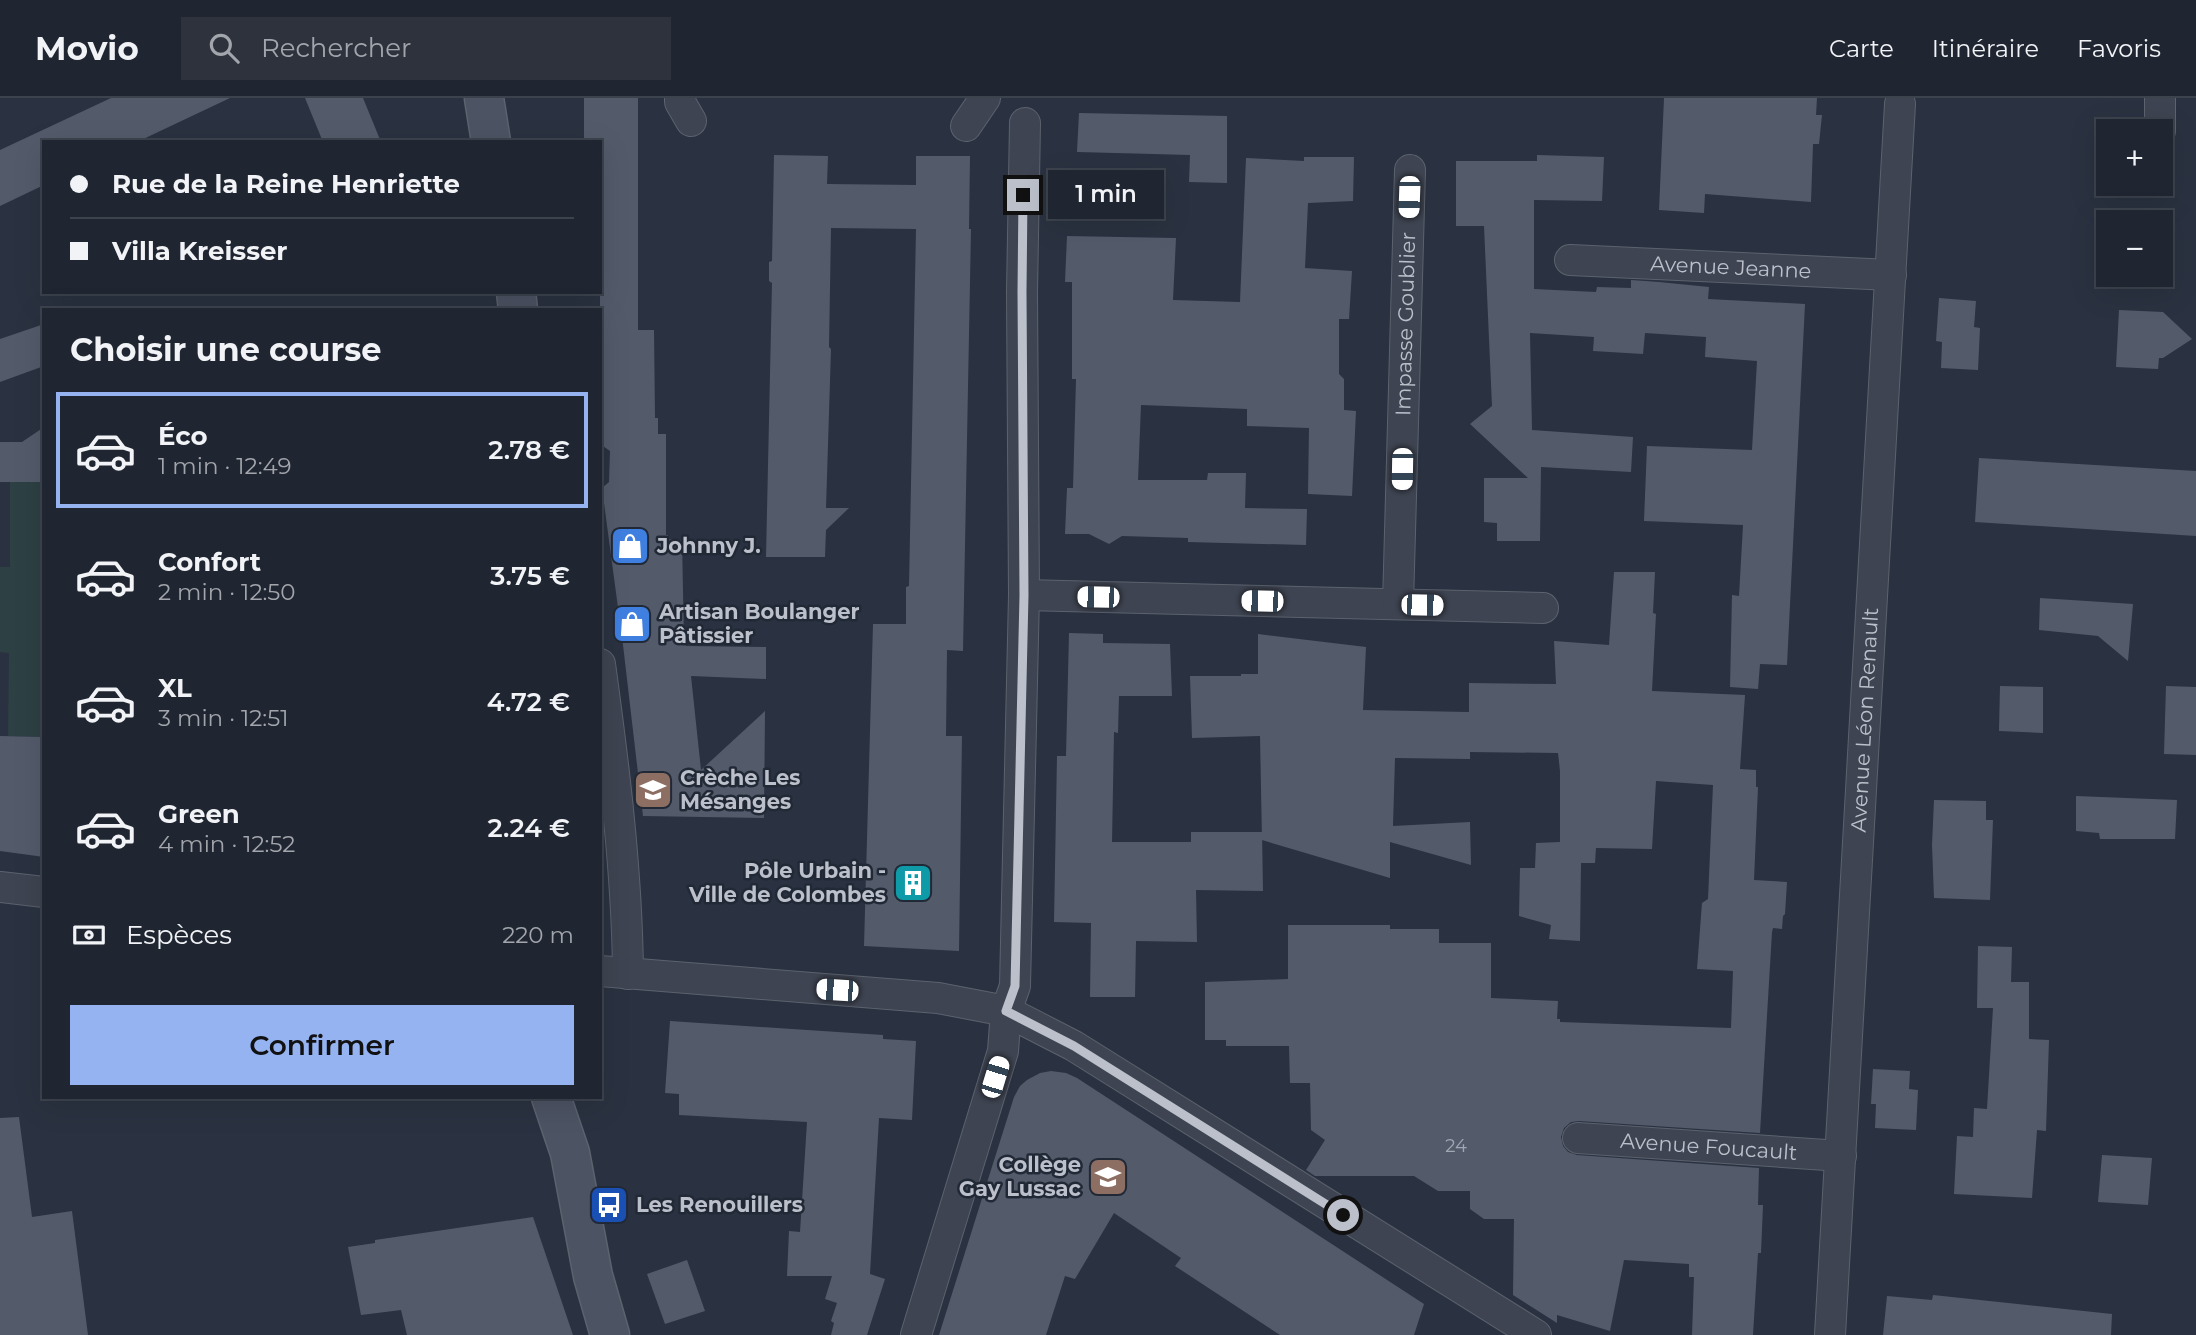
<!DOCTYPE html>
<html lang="fr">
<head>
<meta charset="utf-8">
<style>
	body { margin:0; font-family:Montserrat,sans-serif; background:#2d323d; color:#f1f3f6; height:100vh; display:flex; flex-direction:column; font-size:26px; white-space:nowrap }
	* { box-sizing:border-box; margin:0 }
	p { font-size:23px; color:#a2a5ab }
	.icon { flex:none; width:38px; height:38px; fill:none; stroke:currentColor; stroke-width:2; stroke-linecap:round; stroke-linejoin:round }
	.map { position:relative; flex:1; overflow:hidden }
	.sheet { position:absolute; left:42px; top:210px; width:560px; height:791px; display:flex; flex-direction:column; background:#202631; border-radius:0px; box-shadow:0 7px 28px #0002,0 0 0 2px #3d434d }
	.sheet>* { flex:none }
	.hud { position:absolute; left:42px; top:42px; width:560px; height:154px; border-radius:0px; box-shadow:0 7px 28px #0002,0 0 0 2px #3d434d; display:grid; align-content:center; height:154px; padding:0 28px; background:#202631 }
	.fabs { position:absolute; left:2096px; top:21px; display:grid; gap:14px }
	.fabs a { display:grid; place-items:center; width:77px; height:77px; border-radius:0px; background:#202631; box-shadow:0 7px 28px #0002,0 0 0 2px #3d434d; font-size:35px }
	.end { position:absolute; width:32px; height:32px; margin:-16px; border:9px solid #bbc0cb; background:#111; box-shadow:0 0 0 4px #111 }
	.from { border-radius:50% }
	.bubble { position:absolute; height:49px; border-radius:0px; background:#202631; box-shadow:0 7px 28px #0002,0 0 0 2px #3d434d; font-size:23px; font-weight:600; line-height:49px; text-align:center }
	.car { position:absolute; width:21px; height:42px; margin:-21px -10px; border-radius:9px; box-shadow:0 0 5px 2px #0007; background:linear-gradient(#fff 24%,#345 0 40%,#fff 0 76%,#345 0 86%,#fff 0) }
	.hud b { display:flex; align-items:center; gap:24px; height:66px; font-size:26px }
	.hud b+b { border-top:2px solid #3d434d }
	.hud i { width:18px; height:18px; background:#f1f3f6 }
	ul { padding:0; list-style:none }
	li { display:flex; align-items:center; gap:21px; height:116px; margin:0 14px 10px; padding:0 14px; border:4px solid transparent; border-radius:0px }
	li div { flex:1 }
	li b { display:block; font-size:26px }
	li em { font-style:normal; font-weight:600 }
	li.active { border-color:#95b2f1 }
	li>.icon { width:63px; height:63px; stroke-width:1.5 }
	h2 { padding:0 28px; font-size:32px; line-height:84px }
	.pay { display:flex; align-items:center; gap:18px; height:77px; padding:0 28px; font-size:26px }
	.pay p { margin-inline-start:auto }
	.cta { display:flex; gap:14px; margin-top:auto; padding:14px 28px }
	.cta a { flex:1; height:80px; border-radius:0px; background:#95b2f1; color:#111; font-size:28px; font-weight:600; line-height:80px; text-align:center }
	header { display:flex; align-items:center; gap:42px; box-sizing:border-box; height:98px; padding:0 35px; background:#202631; border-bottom:2px solid #3d434d }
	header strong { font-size:33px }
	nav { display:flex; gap:38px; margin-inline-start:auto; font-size:24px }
	.search { width:490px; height:63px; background:#2d323d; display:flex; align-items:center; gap:18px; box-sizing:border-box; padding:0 24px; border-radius:0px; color:#a2a5ab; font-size:26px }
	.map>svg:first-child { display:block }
</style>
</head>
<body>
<header>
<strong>Movio</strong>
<div class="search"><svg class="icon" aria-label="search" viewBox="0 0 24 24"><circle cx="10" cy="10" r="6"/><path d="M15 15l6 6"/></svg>Rechercher</div>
<nav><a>Carte</a><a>Itinéraire</a><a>Favoris</a></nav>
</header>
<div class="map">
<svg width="2196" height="1237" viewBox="0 0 2196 1237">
	<rect width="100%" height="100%" fill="#2a3241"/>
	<path fill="#2d4043" d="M10,384h34v255l-36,-1 1,-83 -9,-1v-85h10z"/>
	<g fill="#535b6b">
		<path d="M111,0h119l-93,44h-93v43l-44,21v-56z"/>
		<path d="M305,0h58l18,44h-58z"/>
		<path d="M584,0h54v232h16l1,88h3v16h8v101h2v4l14,1 2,102h2v4l80,1v32l-75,-3 10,94 64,-59 -1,107 -121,-2 -20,-171 -21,-157 7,-6 1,-31 -10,-7v-302h-16z"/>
		<path d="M1664,0h153l-1,17h6l-3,29h-6l-2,58 -106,-8 -1,19 -45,-3z"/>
		<path d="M1079,15l148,3v67l-38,-1 1,-27 -113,-3z"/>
		<path d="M774,57l54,1 -1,28 89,1v-29h54l-1,73h2l-8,422 -16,-1 -1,86h16l-3,215 -95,-5 9,-322h33v-37l3,-1 7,-357 -85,-1 -2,119 2,2 -5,159h23l-23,22 -1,27h-59l6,-274 -3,-2v-19l3,-1z"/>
		<path d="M1537,57l67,2 -2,44 -68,-1v89l62,3 1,-5 34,1v-8l28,2 50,5 -1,12 97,5 -18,361 -27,-1 -2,25 -28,-2 2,-92 7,1 4,-71 -99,-4 3,-75 105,4 5,-89 -52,-4 1,-20 -61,-4 -2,21 -50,-3 1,-14 -64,-4 2,97 101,7 -2,35 -90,-5 -1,74h-43v-18l-13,-1v-44h44l-58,-54 22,-18 -8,-180h-28v-65h81z"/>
		<path d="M1304,59h50l-1,44 -45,2 -3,65 47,3 -3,48h-10v55l5,5v31l12,1 -4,85 -44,-2 1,-66 -62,-2v-17l-106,-4 -3,75h69l1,-7h38l-1,35 62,1 -1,36 -118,-3v-4l-66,-2 -13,8 -20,-10h-24l2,-46h6l3,-109h-4v-97h-7l2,-46 109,2 -3,62 67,2 6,-144 58,3z"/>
		<path d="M1939,200l37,3 -2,26 6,1 -2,42 -37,-2 1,-26 -6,-1z"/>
		<path d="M2119,212l44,2 29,27 -29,19h-4l-1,11 -42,-2z"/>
		<path d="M44,226v42l-44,16v-43z"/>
		<path d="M44,329v55h-44v-40h22z"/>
		<path d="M1979,360l217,13v65l-221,-14z"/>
		<path d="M1614,474h41l-2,41 3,1 -4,77 93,4 -5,74 16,1v17h2l-4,93 33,2 -2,32 -2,2 -1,13 -9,-1 -1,4 -12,201 -181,-12 -8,1 -7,6 -3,9 2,9 5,6 9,3 182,13 -1,37h5l-2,48h-3l-5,82h-61l2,-58h-5v-13l-65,-4 -14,71 -53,-16v8l-44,-28 1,-76h-30l-14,-10v-18h-32l-24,-15h-99l-9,-6 19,-30 -14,-10 -1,-47h-20l-1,-37h-63v-6h-21v-58l83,-3v-54h102v4h49v14h52v55l67,3 -1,18h3v3l171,6 2,-57 -36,-2 5,-66 6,-4 5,-114 -57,-4 -4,68 -56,-1 -1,15h-14l-1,78 -31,-2 2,-14 -32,-9 1,-48h15l1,-25 24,-1v-71l-2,-18 -88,-1v7l-75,-1 -2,68 77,-4 1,43 -81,-23v36l-128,-38 -2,-104 -68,2 -2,-62h51v-2h17v-40l108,13 -3,63 106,2v-29l87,1 -2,-43 55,4z"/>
		<path d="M2040,500l93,6 -5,57 -30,-25 -59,-6z"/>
		<path d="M1069,535l34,1v9l67,1 2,52h-53l-1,37 -4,-1 -2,110h79v-10h71l1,59 -67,-1 1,52 -61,-1 -1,56h-45l1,-74 -37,-1 3,-166h9z"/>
		<path d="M2000,588l43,1v46l-44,-2z"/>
		<path d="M2166,588l30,1v68l-32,-1z"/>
		<path d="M0,638l44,1v120l-44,-6z"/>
		<path d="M2076,698l101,4 -2,39h-75l-1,-6 -23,-2z"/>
		<path d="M1934,702l52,1v19h7l-3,80 -56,-2 -2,-53z"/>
		<path d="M1978,848l34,1 -1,35h18v57l20,1 -3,91 -9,-1 -5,68 -78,-4 3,-58 16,1 1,-29 13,1 6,-101h-16z"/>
		<path d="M670,923l213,14v4l33,2 -4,79 -33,-2 -9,156 15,5 -18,56h-36l3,-12 -3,-2 6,-18 -12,-4 7,-23h-45l2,-45 11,1 7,-110 -128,-7v-21l-14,-1z"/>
		<path d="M1873,971l37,2 -1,18 9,1 -2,40 -41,-2 1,-24h-5z"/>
		<path d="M1051,973l15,2 11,5 347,226 -10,31h-134l-105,-69 6,-8 -67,-45 -39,66 -10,-3 -19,59h-107l75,-238 6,-11 7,-6 13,-7z"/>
		<path d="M19,1019l13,100 40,-6 16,124h-88v-217z"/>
		<path d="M2102,1057l50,3 -4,47 -50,-3z"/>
		<path d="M533,1119l40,118h-166l-6,-25 -40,5 -13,-68 27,-4v-3z"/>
		<path d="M687,1162l18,51 -40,13 -18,-50z"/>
		<path d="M1933,1197l179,19 -1,21h-228l4,-39 45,4z"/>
	</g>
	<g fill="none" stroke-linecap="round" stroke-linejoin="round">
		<g stroke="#5c626e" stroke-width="32">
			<g id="street">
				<path d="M680,0v4l11,19"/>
				<path d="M966,28l19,-28"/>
				<path d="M2160,33v-33"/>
				<path id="s1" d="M1570,162l321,15"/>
				<path d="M1024,497l519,13"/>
				<path id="s2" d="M1398,506l12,-434"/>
				<path d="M600,566c14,102 27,206 28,310"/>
				<path d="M0,789l44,5"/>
				<path d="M600,873l338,27 68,13 68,35 462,289"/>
				<path id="s3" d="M1578,1040l263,18"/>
				<path d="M916,1237l87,-284 3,-40 9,-25 9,-391 -2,-303 3,-169"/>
				<path id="s4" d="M1830,1237l70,-1231"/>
			</g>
		</g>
		<g stroke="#5c626e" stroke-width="41">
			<g id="secondary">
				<path d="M484,0l7,44"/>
				<path d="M516,194l2,18"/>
				<path d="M551,999l19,56 23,123 17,59"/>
			</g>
		</g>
		<use href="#street" stroke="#3e4451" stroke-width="30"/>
		<use href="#secondary" stroke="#4c5363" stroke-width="38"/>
	</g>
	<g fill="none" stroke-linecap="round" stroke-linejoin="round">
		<path stroke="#bbc0cb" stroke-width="9" d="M1023,97l-1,97 2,303 -9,391 -9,25 68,35 269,169"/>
	</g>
	<defs>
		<g id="shop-square" transform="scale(2.0125)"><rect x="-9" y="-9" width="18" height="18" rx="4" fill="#3f7fe0" stroke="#222936"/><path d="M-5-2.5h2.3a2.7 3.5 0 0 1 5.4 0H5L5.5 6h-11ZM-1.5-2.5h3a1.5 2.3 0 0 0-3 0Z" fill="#fff"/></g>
		<g id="school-square" transform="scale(2.0125)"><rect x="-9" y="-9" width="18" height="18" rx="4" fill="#8d6e63" stroke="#222936"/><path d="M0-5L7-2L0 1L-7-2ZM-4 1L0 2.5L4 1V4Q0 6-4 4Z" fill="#fff"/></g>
		<g id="building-square" transform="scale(2.0125)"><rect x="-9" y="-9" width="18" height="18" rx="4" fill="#0f9aa8" stroke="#222936"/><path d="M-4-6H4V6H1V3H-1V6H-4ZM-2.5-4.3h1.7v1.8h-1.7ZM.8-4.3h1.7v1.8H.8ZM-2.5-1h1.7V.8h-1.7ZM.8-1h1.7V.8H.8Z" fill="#fff"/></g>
		<g id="bus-square" transform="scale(2.0125)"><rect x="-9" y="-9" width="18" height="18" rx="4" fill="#1a4fb4" stroke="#222936"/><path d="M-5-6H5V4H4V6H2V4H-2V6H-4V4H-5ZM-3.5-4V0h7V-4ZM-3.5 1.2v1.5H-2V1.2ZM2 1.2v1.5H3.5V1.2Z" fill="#fff"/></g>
	</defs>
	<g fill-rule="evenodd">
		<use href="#shop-square" x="630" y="448"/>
		<use href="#shop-square" x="632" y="526"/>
		<use href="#school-square" x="653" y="692"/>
		<use href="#building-square" x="913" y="785"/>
		<use href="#school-square" x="1108" y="1079"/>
		<use href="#bus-square" x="609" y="1107"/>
	</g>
	<g text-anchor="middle" stroke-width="5" stroke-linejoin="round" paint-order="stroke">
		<g font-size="18" fill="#a1a7b3">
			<text x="1456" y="1054">24</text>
		</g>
		<g font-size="21" fill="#bbc0cb" stroke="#222936">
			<text dy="7" stroke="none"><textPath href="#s1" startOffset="161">Avenue Jeanne</textPath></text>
			<text dy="7" stroke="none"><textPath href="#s2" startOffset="280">Impasse Goublier</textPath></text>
			<text dy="7" stroke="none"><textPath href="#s4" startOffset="616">Avenue Léon Renault</textPath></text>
			<text dy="7" stroke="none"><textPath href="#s3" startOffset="131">Avenue Foucault</textPath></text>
		</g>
		<g font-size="21" font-weight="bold" fill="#bbc0cb" stroke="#222936" text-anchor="start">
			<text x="657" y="455">Johnny J.</text>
			<text x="659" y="521">Artisan Boulanger<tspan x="659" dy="24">Pâtissier</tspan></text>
			<text x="680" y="687">Crèche Les<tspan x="680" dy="24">Mésanges</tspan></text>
			<text x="886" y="780" text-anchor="end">Pôle Urbain -<tspan x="886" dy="24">Ville de Colombes</tspan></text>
			<text x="1081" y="1074" text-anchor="end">Collège<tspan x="1081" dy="24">Gay Lussac</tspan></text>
			<text x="636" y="1114">Les Renouillers</text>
		</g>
	</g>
</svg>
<div class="fabs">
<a>+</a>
<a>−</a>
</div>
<i class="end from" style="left:1343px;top:1117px"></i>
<i class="end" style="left:1023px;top:97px"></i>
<div class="bubble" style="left:1048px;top:72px;width:116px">1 min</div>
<i class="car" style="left:1409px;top:99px;rotate:182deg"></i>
<i class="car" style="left:1402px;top:371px;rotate:181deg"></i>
<i class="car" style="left:1098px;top:499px;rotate:271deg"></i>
<i class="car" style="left:1262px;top:503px;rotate:271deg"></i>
<i class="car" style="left:1422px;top:507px;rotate:91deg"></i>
<i class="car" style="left:837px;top:892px;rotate:274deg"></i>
<i class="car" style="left:995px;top:979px;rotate:17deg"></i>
<div class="hud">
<b><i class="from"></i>Rue de la Reine Henriette</b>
<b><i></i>Villa Kreisser</b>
</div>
<section class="sheet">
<h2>Choisir une course</h2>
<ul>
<li class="active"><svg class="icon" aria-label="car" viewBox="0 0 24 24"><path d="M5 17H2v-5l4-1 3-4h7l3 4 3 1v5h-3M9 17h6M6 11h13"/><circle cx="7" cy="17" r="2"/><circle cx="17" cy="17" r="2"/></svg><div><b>Éco</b><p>1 min · 12:49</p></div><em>2.78 €</em></li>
<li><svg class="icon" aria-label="car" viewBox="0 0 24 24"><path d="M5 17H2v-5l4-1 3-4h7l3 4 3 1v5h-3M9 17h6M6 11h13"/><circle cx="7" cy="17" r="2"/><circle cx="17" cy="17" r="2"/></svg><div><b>Confort</b><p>2 min · 12:50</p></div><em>3.75 €</em></li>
<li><svg class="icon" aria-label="car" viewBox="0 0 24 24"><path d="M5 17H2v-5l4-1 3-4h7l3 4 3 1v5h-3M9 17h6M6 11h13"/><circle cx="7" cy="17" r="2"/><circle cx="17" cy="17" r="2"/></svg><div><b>XL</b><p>3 min · 12:51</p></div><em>4.72 €</em></li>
<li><svg class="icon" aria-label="car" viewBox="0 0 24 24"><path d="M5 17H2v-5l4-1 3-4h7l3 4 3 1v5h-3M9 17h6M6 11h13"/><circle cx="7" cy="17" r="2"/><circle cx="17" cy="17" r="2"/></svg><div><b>Green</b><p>4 min · 12:52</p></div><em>2.24 €</em></li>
</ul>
<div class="pay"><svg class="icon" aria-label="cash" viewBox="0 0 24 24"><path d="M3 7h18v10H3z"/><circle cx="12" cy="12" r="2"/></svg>Espèces<p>220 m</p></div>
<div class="cta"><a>Confirmer</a></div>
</section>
</div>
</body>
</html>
